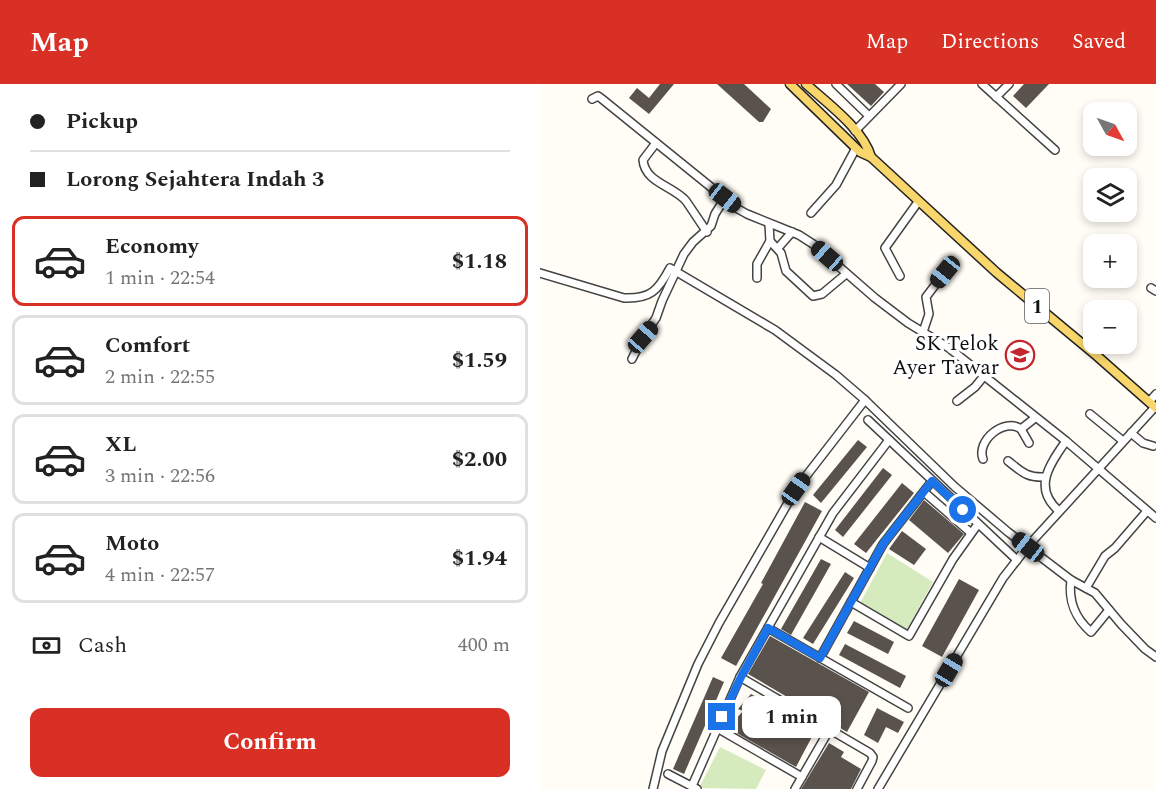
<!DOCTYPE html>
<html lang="en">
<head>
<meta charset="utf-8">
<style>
	body { margin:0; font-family:Spectral,serif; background:#f2f2f2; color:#222; height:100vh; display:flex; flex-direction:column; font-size:22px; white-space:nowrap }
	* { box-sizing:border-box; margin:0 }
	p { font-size:20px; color:#767676 }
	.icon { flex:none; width:33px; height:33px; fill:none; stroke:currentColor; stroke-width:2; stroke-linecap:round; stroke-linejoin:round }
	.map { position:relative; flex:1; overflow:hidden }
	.panel { display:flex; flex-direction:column; background:#fff; width:540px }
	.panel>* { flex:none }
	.banner { display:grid; align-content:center; height:132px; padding:0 30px; background:#fff }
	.needle { width:39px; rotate:130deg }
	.fabs { position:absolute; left:543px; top:18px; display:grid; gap:12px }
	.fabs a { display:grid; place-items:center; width:54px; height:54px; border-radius:12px; background:#fff; box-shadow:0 3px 9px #0003; font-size:30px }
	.end { position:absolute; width:27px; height:27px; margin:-14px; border:8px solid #1a73e8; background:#fff; box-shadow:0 0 0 3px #fff }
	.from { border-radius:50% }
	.bubble { position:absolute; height:42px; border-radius:12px; background:#fff; box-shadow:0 3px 9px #0003; font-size:20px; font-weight:700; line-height:42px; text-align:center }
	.car { position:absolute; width:18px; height:36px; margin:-18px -9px; border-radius:8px; box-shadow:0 0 4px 2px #0007; background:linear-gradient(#222 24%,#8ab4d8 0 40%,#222 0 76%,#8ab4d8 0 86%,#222 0) }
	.banner b { display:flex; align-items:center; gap:21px; height:57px; font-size:22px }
	.banner b+b { border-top:2px solid #e0e0e0 }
	.banner i { width:15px; height:15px; background:#222 }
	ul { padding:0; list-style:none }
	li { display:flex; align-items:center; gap:18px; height:90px; margin:0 12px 9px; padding:0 18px; border:3px solid #e0e0e0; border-radius:12px }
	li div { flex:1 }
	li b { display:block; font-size:22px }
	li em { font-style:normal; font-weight:700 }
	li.selected { border-color:#d93025 }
	li>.icon { width:54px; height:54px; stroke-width:1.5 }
	.pay { display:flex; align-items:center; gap:15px; height:66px; padding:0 30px; font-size:22px }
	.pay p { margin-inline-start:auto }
	.cta { display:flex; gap:12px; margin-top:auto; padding:12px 30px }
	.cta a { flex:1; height:69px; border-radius:12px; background:#d93025; color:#fff; font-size:24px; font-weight:700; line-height:69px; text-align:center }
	header { display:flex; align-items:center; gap:36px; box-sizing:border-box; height:84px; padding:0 30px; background:#d93025; color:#fff }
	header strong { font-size:28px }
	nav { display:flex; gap:33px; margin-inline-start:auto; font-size:21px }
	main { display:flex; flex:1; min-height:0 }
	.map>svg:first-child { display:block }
</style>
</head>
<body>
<header>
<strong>Map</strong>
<nav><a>Map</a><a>Directions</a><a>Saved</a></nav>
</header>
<main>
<section class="panel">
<div class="banner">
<b><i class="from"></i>Pickup</b>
<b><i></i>Lorong Sejahtera Indah 3</b>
</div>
<ul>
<li class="selected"><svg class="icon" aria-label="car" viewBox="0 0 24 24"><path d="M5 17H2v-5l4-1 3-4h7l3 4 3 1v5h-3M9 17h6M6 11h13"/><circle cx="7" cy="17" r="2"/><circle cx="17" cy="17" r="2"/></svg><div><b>Economy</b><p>1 min · 22:54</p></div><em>$1.18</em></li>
<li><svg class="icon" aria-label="car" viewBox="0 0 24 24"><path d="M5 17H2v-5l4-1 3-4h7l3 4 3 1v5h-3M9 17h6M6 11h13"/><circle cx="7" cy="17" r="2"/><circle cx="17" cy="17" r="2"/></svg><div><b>Comfort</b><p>2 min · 22:55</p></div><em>$1.59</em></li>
<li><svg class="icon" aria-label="car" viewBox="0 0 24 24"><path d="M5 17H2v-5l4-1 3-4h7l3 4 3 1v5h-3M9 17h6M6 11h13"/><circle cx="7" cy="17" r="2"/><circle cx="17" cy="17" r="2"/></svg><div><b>XL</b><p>3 min · 22:56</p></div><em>$2.00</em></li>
<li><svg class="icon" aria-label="car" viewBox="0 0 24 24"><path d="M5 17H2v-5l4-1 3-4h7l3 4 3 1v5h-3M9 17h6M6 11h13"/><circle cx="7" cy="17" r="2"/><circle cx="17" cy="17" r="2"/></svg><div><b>Moto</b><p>4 min · 22:57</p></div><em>$1.94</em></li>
</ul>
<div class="pay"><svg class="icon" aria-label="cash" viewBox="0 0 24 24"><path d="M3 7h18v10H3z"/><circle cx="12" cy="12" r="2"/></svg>Cash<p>400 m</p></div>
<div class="cta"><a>Confirm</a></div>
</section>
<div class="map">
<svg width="616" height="705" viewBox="0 0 616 705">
	<rect width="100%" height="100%" fill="#fffdf5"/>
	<g fill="#d5ebbd">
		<path d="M347,469l46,29 -27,49 -48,-24z"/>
		<path d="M180,663l46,23 -10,19 -57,-1z"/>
	</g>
	<g fill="#5a524d">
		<path d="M120,0h14l-25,30 -20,-16 8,-10 12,10z"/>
		<path d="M177,0h27l27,25 -8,13h-4z"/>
		<path d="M307,0h28l9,8 -13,14z"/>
		<path d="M484,0h25l-23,24 -13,-12z"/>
		<path d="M318,356l9,7 -46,56 -8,-8z"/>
		<path d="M343,384l9,7 -49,62 -8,-7z"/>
		<path d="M362,399l12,10 -48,60 -12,-9z"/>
		<path d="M384,416l40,34 -16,19 -39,-33z"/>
		<path d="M265,418l17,9 -86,155 -15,-8 42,-74 -2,-1z"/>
		<path d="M362,447l24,18 -12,16 -25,-16z"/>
		<path d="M281,475l10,5 -40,71 -10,-6z"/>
		<path d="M305,488l9,6 -41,66 -10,-6z"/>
		<path d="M419,495l20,11 -37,67 -20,-11z"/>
		<path d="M314,537l40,21 -6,12 -41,-21z"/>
		<path d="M230,552l99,56 -22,40 -99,-58z"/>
		<path d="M305,560l61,32 -6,12 -61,-33z"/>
		<path d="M173,593l11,5 -40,92 -11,-5z"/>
		<path d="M211,610l64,37 -19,36 -68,-39 15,-17 -5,-2z"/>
		<path d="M337,624l27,14 -6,11 -12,-6 -8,16 -14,-8z"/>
		<path d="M289,659l15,9 -3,5 20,12 -10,20h-50z"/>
	</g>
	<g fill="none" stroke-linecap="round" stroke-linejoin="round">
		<g stroke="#444" stroke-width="10">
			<g id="minor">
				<path d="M296,0l33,32"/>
				<path d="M442,0l73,66"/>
				<path d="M456,13l13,-13"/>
				<path d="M52,15l6,-3 4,3 136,110 9,5 52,21 14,9 62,54 33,25 41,25 117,93 90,77"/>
				<path d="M315,47l46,-47"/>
				<path d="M116,59l-13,17c2,23 31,26 43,41 7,10 14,21 21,31"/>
				<path d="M271,129l25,-28 20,-37"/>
				<path d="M229,140l1,17 11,12 5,18 27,25 9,-2 24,-20"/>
				<path d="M238,164l14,-16"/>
				<path d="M0,189l84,25c26,1 34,-7 46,-30l105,62 61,45 29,25 90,87 53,45 63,48 24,13 26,31 24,25 11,8"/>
				<path d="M360,192l-15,-28 33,-46"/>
				<path d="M217,194v-14l13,-23"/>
				<path d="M611,204l5,3"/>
				<path d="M383,248l6,-18 -3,-17 19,-25"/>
				<path d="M92,275l11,-22 13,-19 6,-17 22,-47 9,-12 18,-16 4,-12 10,-16"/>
				<path d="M417,317l18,-14 9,-11"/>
				<path d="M609,318l7,-8"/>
				<path d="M550,330l33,27"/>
				<path d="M328,336l149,140"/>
				<path d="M481,345l8,14"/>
				<path d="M591,349l12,10 10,3"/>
				<path d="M443,375c-7,-18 21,-42 38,-30l14,-11"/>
				<path d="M468,377c14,11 19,17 37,16"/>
				<path d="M384,408l47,41"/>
				<path d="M519,427c-27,-23 -9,-47 7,-70"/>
				<path d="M279,453l51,31"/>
				<path d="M531,496c-3,21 5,39 20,52l18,-22"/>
				<path d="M546,504l19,-32 10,-8 32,-37"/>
				<path d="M311,518l58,34 44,-77 25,-35"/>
				<path d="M228,544l140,80"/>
				<path d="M280,574l63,-114 49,-63"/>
				<path d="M200,593l130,76 3,4 -1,4 -15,28"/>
				<path d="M177,644l85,49"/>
				<path d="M128,690l29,15"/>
				<path d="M152,702l48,-109 93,-164 56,-73"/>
				<path d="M113,705l9,-38 36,-87 21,-41 77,-134 69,-89"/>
				<path d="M255,705l33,-57"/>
				<path d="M338,705l125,-211 24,-31 128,-140"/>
			</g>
		</g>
		<g stroke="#222" stroke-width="11">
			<g id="major">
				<path d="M250,0l70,68 11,5 126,116 100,83 59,52"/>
				<path d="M266,0c21,19 57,45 65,73"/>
			</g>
		</g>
		<use href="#minor" stroke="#fff" stroke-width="7"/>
		<use href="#major" stroke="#f9d66b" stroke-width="8"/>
	</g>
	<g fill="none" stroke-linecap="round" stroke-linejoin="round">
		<path stroke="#1a73e8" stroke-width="8" d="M182,633l19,-40 27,-49 52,30 63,-114 49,-63 31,29"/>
	</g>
	<defs>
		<g id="school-ring" transform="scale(1.5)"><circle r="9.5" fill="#fff" stroke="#c4262e" stroke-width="1.5"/><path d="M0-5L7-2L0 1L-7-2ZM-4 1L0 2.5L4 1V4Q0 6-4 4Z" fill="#c4262e"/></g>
	</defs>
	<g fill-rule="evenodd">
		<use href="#school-ring" x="480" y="271"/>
	</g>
	<g text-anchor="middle" stroke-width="6" stroke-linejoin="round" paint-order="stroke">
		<rect fill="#fff" stroke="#585858" stroke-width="1.5" x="485" y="205" width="24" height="34" rx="4.5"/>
		<g font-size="20" font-weight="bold" fill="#111">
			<text x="497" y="229">1</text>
		</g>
		<g font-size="21" fill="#111" stroke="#fff" text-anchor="end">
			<text x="459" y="266">SK Telok<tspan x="459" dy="24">Ayer Tawar</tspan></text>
		</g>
	</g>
</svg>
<div class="fabs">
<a><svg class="needle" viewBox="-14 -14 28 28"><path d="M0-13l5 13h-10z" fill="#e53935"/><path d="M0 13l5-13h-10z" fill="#767676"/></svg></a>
<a><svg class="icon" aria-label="layers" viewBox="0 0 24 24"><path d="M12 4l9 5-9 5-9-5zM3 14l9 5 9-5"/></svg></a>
<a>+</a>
<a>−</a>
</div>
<i class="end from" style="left:423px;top:426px"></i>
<i class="end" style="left:182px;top:633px"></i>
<div class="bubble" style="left:202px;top:612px;width:99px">1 min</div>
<i class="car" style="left:185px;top:114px;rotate:128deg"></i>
<i class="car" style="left:287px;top:172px;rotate:311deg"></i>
<i class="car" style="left:405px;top:188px;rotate:219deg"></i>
<i class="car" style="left:103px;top:253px;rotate:41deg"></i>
<i class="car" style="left:256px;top:405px;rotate:35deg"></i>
<i class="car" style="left:488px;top:463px;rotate:308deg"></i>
<i class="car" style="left:409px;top:586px;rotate:31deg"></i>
</div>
</main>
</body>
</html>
